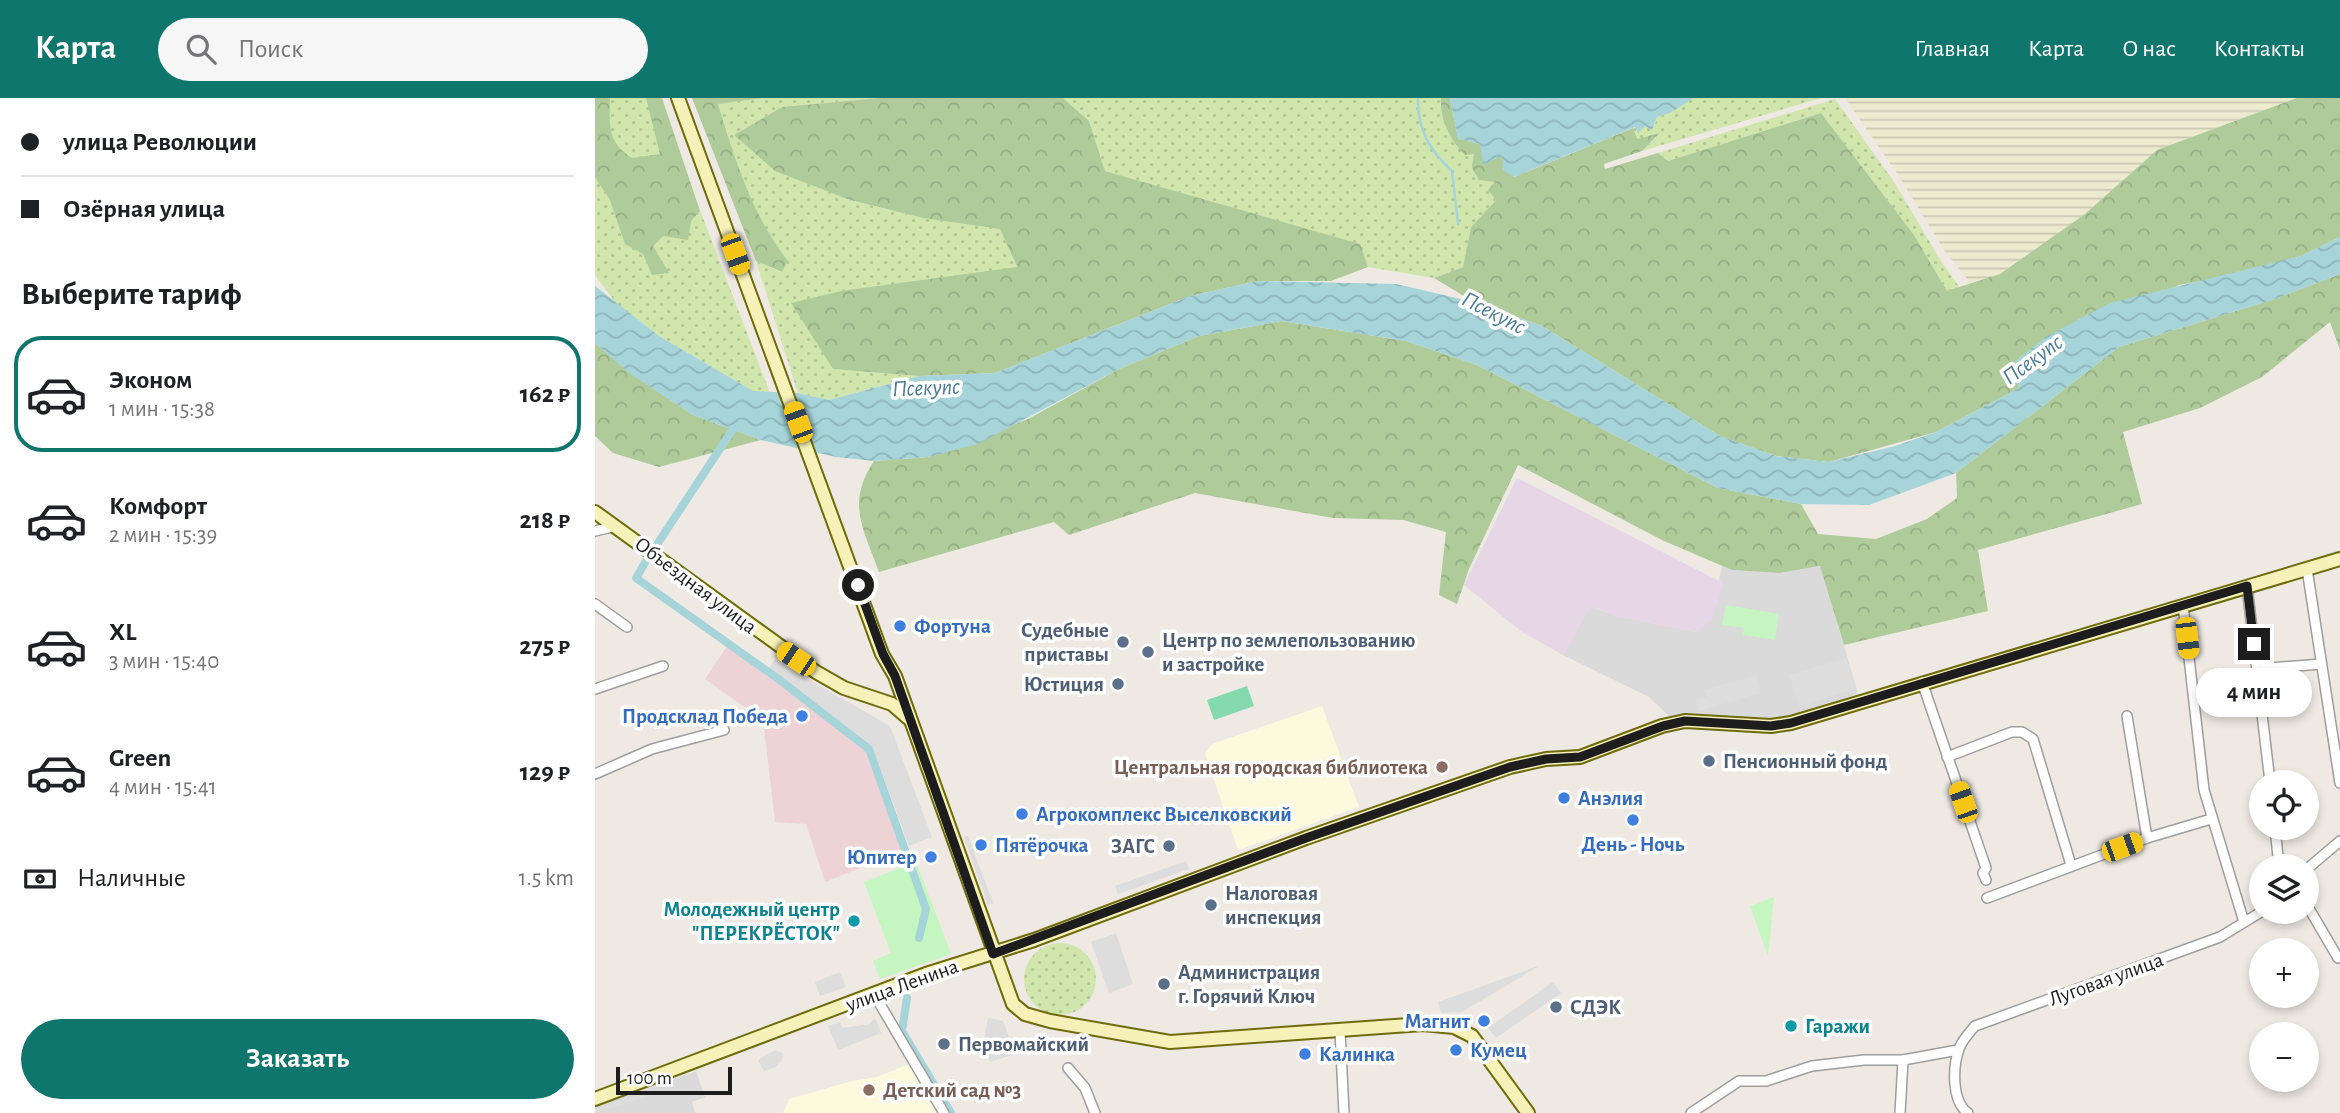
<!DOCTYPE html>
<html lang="ru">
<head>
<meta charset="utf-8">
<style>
	body { margin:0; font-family:"Alegreya Sans",sans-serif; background:#f6f6f6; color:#202124; height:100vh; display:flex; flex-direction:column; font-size:26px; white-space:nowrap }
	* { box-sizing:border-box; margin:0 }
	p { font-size:23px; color:#757577 }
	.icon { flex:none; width:38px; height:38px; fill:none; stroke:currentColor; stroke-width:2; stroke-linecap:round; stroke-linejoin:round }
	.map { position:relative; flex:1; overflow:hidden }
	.panel { display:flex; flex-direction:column; background:#fff; width:595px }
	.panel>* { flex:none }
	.banner { display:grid; align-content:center; height:154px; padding:0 21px; background:#fff }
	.controls { position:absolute; left:1654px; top:672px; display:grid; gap:14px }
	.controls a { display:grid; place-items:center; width:70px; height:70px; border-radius:50%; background:#fff; box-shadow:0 4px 10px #0003; font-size:35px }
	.scale { position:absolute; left:21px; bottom:18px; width:116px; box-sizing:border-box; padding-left:7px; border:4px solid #1d1d1d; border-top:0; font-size:19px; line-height:24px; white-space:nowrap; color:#1d1d1d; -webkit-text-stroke:5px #fff; paint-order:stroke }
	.end { position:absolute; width:32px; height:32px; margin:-16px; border:9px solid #1d1d1d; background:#fff; box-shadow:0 0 0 4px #fff }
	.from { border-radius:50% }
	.bubble { position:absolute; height:49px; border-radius:24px; background:#fff; box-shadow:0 4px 10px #0003; font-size:23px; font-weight:700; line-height:49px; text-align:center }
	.car { position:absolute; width:21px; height:42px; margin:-21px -10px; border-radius:9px; box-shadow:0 0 5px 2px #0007; background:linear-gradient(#f5c518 24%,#345 0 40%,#f5c518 0 76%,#345 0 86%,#f5c518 0) }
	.banner b { display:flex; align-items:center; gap:24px; height:66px; font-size:26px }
	.banner b+b { border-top:2px solid #e0e0e0 }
	.banner i { width:18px; height:18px; background:#202124 }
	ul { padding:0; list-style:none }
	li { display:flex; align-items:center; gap:21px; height:116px; margin:0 14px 10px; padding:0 7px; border:4px solid transparent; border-radius:28px }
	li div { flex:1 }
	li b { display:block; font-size:26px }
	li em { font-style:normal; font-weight:700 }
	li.selected { border-color:#0f766e }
	li>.icon { width:63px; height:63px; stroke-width:1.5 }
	h2 { padding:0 21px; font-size:32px; line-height:84px }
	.pay { display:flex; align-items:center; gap:18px; height:77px; padding:0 21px; font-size:26px }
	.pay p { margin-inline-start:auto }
	.cta { display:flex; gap:14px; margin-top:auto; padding:14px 21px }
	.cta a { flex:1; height:80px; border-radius:42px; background:#0f766e; color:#fff; font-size:28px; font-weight:700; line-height:80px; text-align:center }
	header { display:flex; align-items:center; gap:42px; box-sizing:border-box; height:98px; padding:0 35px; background:#0f766e; color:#fff }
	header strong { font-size:33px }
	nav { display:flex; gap:38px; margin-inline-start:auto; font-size:24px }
	.search { width:490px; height:63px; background:#f6f6f6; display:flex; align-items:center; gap:18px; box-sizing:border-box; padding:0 24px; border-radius:38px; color:#757577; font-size:26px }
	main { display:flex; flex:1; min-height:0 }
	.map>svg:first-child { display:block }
</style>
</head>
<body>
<header>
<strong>Карта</strong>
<div class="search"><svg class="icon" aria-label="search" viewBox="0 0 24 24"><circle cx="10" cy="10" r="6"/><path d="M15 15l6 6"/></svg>Поиск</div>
<nav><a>Главная</a><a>Карта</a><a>О нас</a><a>Контакты</a></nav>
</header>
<main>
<section class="panel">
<div class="banner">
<b><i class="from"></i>улица Революции</b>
<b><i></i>Озёрная улица</b>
</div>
<h2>Выберите тариф</h2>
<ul>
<li class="selected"><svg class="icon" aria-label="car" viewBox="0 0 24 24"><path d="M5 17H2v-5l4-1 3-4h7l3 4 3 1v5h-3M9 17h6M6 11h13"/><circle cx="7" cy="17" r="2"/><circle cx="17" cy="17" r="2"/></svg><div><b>Эконом</b><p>1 мин · 15:38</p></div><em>162 ₽</em></li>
<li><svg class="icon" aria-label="car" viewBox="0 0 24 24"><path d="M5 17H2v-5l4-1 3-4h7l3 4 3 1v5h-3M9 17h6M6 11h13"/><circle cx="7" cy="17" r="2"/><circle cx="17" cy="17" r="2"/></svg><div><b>Комфорт</b><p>2 мин · 15:39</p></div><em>218 ₽</em></li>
<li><svg class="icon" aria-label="car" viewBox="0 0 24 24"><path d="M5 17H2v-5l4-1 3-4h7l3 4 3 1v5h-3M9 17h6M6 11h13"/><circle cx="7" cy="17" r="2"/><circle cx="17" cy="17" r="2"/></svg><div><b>XL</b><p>3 мин · 15:40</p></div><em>275 ₽</em></li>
<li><svg class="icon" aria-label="car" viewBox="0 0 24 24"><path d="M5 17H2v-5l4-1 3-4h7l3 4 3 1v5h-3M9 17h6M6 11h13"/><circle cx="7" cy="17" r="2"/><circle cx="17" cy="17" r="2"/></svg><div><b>Green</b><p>4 мин · 15:41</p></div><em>129 ₽</em></li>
</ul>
<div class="pay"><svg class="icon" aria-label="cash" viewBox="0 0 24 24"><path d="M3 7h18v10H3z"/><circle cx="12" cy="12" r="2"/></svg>Наличные<p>1.5 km</p></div>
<div class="cta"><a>Заказать</a></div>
</section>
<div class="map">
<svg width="1745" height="1015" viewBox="0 0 1745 1015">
	<defs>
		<pattern id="farmland-rules" width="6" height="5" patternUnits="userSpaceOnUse" patternTransform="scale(1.75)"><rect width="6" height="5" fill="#eceacf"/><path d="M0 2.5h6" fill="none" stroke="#cac8b1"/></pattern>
		<pattern id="grass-dots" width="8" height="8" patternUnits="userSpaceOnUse" patternTransform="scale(1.75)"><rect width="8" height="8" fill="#d0e6ac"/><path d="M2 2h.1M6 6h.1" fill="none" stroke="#b2c594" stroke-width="1.8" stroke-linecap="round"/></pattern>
		<pattern id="forest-crowns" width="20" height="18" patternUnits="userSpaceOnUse" patternTransform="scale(1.75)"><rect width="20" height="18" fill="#afcb9a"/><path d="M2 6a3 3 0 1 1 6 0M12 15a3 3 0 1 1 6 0" fill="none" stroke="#96ae84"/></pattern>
		<pattern id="water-waves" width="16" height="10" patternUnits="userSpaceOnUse" patternTransform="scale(1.75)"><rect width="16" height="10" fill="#a6d4d9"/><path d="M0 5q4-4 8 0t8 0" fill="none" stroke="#8eb6ba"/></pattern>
	</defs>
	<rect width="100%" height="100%" fill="#eee9e3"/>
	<g fill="#dbdada">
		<path d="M1127,468l10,4 48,3 41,-7 37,128 -81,26 -106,-2 -22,-21 -86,-42 27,-49 26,10 80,16 27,-49 -4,-3z"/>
		<path d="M101,973l9,26 -13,5 3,11h-100v-6z"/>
	</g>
	<path fill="#eed3d6" d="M133,547l137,105 38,101 -78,31 -19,-58 -31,-2 -12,-102 -58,-41z"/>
	<path fill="#e6d6e6" d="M922,380l206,105 -11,37 -16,12 -80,-16 -26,-10 -27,49 -41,-23 -58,-47z"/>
	<g fill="#fdf9dd">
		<path d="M727,608l37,101 -121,43 -33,-96 7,-10z"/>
		<path d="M314,966l11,17 -4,6 3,7h8l10,19h-154l6,-14 63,-18 25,-4z"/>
	</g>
	<path fill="url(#farmland-rules)" d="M1250,0h452l-140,52 -72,64 -85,60 -28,11 -28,-35 -46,-75z"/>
	<g fill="url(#grass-dots)">
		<path d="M0,0h62l113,295 -17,-2 -94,-55 -43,-33 -21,-28z"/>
		<path d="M169,0h115l-97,9 -48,28 115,65 74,18 77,10 17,40 -175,23 -9,78 86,7 -90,24 -31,-7 -42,-132 25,11 7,-11c-36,-44 -54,-103 -71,-157z"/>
		<path d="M468,0h378l-1,7 56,77v18l-25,27 -8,40 -29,11 -66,-11 -9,-23 -254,-73 -16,-50z"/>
		<path d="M1097,0h129l-179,53 18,-17 -23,6 -4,-12 22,-4 2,-7 13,-4z"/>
		<path d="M1240,1l59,83 47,79 19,27 -13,3 -33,-56 -93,-122 -153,48 -10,-8z"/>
		<circle cx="465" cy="881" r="36"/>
	</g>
	<g fill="url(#forest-crowns)">
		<path d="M0,0h15c-1,27 -3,44 22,60l28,-4 -14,-56h16l38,113 -9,10 -3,19 -25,-4 -10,10 16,27 -17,2 -9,-21 -18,-10 -15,-44 -15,-23z"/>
		<path d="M97,0h72l-46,6c16,54 35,113 70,157l-6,11 -26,-11z"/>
		<path d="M284,0h184l26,23 16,50 255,73 8,23 -37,14h-73l-68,15 -195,77 -76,3 -86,-7 -42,-66 50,-12 176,-24 -17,-38 -77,-11 -73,-18 -75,-29 -41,-36 48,-28z"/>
		<path d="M846,0h9l8,41 22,5 3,6 19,6 12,21 119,-49 4,11 23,-6 -18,18 -38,13 1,5 53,-16 10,8 153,-48 93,122 33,56 53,-17 85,-60 72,-64 140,-52h43v139l-39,19 -66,19 -56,10 -160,103 -83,44 -107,30 -53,-6 -56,-20 -178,-110 -68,-24 -40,-24 29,-11 8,-40 25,-27 -8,-10 7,-8 -16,-2 -7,-12 2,-14 -9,1c-14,-14 -26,-37 -24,-57z"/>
		<path d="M1745,176v76l-10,-28 -68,55 -62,31 -77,24 19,72 -164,46 10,61 -144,34 -24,-79 -40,7 -48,-3 -68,-29 -146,-76 -49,104 -12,35 -18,-9 7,-63 -43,-12 -70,-2 -138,-25 -126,42 -15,-13 -175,50c-16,-44 -33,-69 -5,-111l54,-4 100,-38 91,-50 80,-33 82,-15 125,20 71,24 241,123 83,16 17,30 58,5 51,-20 30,-21 -1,-25 163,-126 156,-48z"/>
		<path d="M0,245l35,30 63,42 68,25 -102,27 -46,-14 -18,-17z"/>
	</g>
	<g fill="#c5f6c2">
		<path d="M1131,507l53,9 -4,26 -32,-5 1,-7 -22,-3z"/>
		<path d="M321,764l35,92 -71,25 -7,-18 18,-8 -27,-71z"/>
		<path d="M1179,799l-6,59 -18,-50z"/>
	</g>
	<path fill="#85d9ae" d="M652,588l7,20 -40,14 -7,-20z"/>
	<g fill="#ddd">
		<path d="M1251,560l10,31 -57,17 -10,-31z"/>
		<path d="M180,562l115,66 42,111 -23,9 -37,-100 -104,-77z"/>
		<path d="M1161,577l5,18 -62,18 -3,-11 11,-3 -2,-7z"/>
		<path d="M373,738l25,67 -5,2 -24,-68z"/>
		<path d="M591,763l3,8 -71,25 -3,-8z"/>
		<path d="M521,835l17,51 -24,9 -18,-51z"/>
		<path d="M946,867l-79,47 -21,1 -3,-11z"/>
		<path d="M245,874l6,15 -26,9 -5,-14z"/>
		<path d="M958,884l8,11 -65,45 -8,-10z"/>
		<path d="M280,920l6,15 -43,17 -10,-24 12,-4 3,6 27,-4z"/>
		<path d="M393,920l15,3 12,33 -25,8 -7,-16z"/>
		<path d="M180,952l9,4 -2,6 -6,7 -12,4 -6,-11z"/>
		<path d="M57,991l2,5 -59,19v-4z"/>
	</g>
	<g fill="url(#water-waves)">
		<path d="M855,0h242v1l-22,14 -13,4 -5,13 -7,-4 -7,7 -3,-6 -121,50 -11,-7 -1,-14 -19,9 -3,-21 -22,-5z"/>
		<path d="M1745,139v37l-65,25 -156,48 -163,126 -87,32 -68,-1 -83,-16 -241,-123 -71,-24 -125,-20 -82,15 -80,33 -141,75 -50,13 -54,4 -38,-4 -75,-17 -68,-25 -64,-42 -34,-30v-57l64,50 94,55 45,2 31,7 90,-24 76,-3 195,-77 68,-15 138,3 78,18 68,24 178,110 56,20 53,6 66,-16 41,-14 83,-44 -10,-22 38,-30 63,-33 191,-47z"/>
	</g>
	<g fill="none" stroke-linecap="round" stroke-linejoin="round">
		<path stroke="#a6d4d9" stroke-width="2.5" d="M823,0c-1,31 12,53 34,73l6,53"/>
		<g stroke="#a6d4d9" stroke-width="8">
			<path d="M61,448l77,-117"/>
			<path d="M51,463l-10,17 141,100 92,71 57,160 -7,29"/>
			<path d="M312,900l-5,33 49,82"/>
		</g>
		<g stroke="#9e9e9e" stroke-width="12">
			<g id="street">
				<path d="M0,433l21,-5"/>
				<path d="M1712,471l33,214"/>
				<path d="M1652,488l23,196"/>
				<path d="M0,506l32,23"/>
				<path d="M1588,507l21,185 40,132"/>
				<path d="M1662,571l64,-5"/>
				<path d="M1327,584l64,186 -3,5 3,7"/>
				<path d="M0,591l68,-23"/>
				<path d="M1532,618l20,122"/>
				<path d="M1352,659l65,-25h10l11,7 38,126"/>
				<path d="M0,676l57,-25 72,-19"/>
				<path d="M1680,730l4,38"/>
				<path d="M1712,771l33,-28"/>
				<path d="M1392,800l160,-60 64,-19"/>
				<path d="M1712,807l31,53"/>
				<path d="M279,896l70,119"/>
				<path d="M745,933l4,82"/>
				<path d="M473,970l17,20 10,25"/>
				<path d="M1096,1015l48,-32h27l46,-15 52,-6h39l55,-10"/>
				<path d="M1305,1015l3,-53"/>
				<path d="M1373,1015c-17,-12 -15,-47 -9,-64 3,-9 10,-16 16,-23l245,-89 41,-25"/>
			</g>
		</g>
		<g stroke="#6e6b0b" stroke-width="16">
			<g id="secondary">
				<path d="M83,0l204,556 13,22 118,328 12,10 25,7 120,21 253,-18 31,3 18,9 56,77"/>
				<path d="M0,414l221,160 28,16 48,16 16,14"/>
				<path d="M0,1001l331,-125 108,-34 272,-102 204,-71 36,-8 34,-2 82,-31 23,-5 86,5 20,-3 549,-164"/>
			</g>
		</g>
		<use href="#street" stroke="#fff" stroke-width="9"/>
		<use href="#secondary" stroke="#f6f1b9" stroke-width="12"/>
	</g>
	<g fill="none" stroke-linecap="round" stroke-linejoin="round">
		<path stroke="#1d1d1d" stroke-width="9" d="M263,487l25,69 12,22 98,278 313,-116 204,-71 36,-8 34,-2 83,-31 22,-5 86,5 20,-3 456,-137 7,58"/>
	</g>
	<g fill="#3f7fe0" stroke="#fff" stroke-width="2.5">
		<circle cx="305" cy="528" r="7"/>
		<circle cx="207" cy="618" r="7"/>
		<circle cx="969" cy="700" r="7"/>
		<circle cx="427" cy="716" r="7"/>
		<circle cx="1038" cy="722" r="7"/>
		<circle cx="386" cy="747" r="7"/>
		<circle cx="336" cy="759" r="7"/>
		<circle cx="889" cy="923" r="7"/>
		<circle cx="861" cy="952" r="7"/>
		<circle cx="710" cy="956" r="7"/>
	</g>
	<g fill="#5c6f8a" stroke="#fff" stroke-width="2.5">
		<circle cx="528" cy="544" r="7"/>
		<circle cx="553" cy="554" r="7"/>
		<circle cx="523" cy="586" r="7"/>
		<circle cx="1114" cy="663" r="7"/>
		<circle cx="574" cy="748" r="7"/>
		<circle cx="616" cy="807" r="7"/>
		<circle cx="569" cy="886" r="7"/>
		<circle cx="961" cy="909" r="7"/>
		<circle cx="349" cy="946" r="7"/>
	</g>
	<g fill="#8d6e63" stroke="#fff" stroke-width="2.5">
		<circle cx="847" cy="669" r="7"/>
		<circle cx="274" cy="992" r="7"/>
	</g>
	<g fill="#0f9aa8" stroke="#fff" stroke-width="2.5">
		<circle cx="259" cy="823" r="7"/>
		<circle cx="1196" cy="928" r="7"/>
	</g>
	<g text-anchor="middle" stroke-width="7" stroke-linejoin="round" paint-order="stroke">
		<g font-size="21" fill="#1d1d1d" stroke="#fff">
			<text transform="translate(101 487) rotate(37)" y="7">Объездная улица</text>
			<text transform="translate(1511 881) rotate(-20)" y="7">Луговая улица</text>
			<text transform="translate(307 887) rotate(-20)" y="7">улица Ленина</text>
		</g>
		<g font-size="21" font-weight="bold" fill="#366cbe" stroke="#fff" text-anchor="start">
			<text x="319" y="535">Фортуна</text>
			<text x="193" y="625" text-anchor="end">Продсклад Победа</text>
			<text x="983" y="707">Анэлия</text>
			<text x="441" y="723">Агрокомплекс Выселковский</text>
			<text x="1038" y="753" text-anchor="middle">День - Ночь</text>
			<text x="400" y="754">Пятёрочка</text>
			<text x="322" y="766" text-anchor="end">Юпитер</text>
			<text x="875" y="930" text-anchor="end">Магнит</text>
			<text x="875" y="959">Кумец</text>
			<text x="724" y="963">Калинка</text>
		</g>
		<g font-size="21" font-weight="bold" fill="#4e5e75" stroke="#fff" text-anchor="start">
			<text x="514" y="539" text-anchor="end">Судебные<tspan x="514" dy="24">приставы</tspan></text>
			<text x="567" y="549">Центр по землепользованию<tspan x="567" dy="24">и застройке</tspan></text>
			<text x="509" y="593" text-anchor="end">Юстиция</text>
			<text x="1128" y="670">Пенсионный фонд</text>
			<text x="560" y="755" text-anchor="end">ЗАГС</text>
			<text x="630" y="802">Налоговая<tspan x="630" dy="24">инспекция</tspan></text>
			<text x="583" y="881">Администрация<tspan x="583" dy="24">г. Горячий Ключ</tspan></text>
			<text x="975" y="916">СДЭК</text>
			<text x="363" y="953">Первомайский</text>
		</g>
		<g font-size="21" font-weight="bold" fill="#785e54" stroke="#fff" text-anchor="end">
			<text x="833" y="676">Центральная городская библиотека</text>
			<text x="288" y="999" text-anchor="start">Детский сад №3</text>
		</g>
		<g font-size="21" font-weight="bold" fill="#0d838f" stroke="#fff" text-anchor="end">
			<text x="245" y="818">Молодежный центр<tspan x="245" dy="24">"ПЕРЕКРЁСТОК"</tspan></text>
			<text x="1210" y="935" text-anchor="start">Гаражи</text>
		</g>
		<g font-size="23" font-style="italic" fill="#497b98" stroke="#fff">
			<text transform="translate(899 214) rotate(27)" y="8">Псекупс</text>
			<text transform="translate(1437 261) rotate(-36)" y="8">Псекупс</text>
			<text transform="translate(331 289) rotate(-2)" y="8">Псекупс</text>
		</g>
	</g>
</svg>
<div class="controls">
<a><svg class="icon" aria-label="locate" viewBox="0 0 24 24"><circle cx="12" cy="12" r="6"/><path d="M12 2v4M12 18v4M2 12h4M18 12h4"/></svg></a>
<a><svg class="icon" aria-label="layers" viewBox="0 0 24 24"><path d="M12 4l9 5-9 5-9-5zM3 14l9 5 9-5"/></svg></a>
<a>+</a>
<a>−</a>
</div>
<div class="scale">100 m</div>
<i class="end from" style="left:263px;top:487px"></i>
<i class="end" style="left:1659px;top:546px"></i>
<div class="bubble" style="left:1601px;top:570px;width:116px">4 мин</div>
<i class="car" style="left:140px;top:156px;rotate:160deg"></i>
<i class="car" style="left:203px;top:324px;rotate:340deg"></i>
<i class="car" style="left:1592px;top:540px;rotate:173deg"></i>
<i class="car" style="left:201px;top:561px;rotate:304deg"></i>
<i class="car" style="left:1368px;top:704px;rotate:341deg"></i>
<i class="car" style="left:1527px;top:749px;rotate:70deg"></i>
</div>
</main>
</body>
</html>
